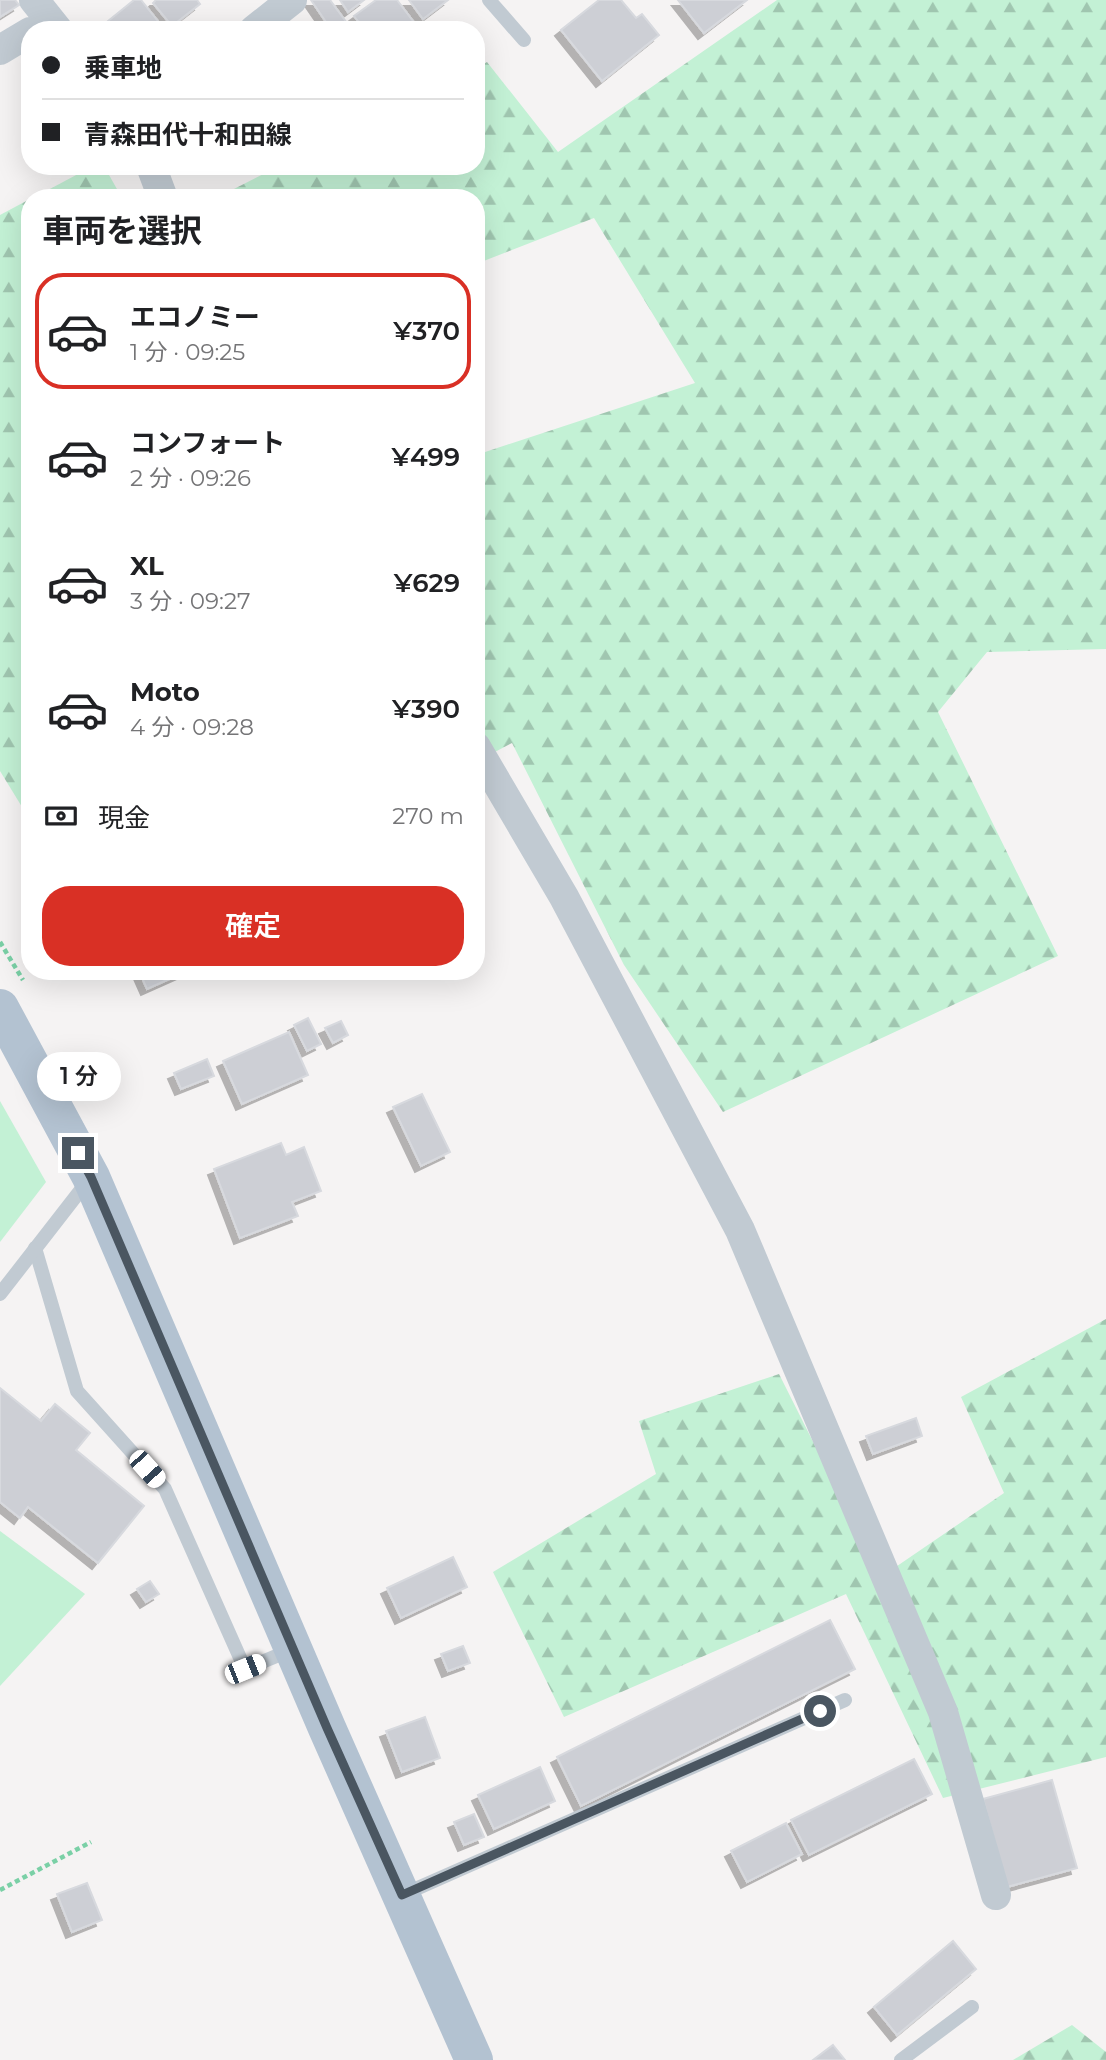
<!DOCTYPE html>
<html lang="ja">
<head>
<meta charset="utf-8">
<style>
	body { margin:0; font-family:Montserrat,"Noto Sans JP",sans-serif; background:#f6f6f6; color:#202124; height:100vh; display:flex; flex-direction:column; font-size:26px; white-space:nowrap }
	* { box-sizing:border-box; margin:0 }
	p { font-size:23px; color:#757577 }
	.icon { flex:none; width:38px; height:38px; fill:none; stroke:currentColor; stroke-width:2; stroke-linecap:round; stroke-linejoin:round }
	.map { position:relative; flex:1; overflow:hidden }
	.side { position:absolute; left:21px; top:189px; width:464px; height:791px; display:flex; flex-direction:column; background:#fff; border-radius:28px; box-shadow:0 7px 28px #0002 }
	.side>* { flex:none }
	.hud { position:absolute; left:21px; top:21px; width:464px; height:154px; border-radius:28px; box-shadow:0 7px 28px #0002; display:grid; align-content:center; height:154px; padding:0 21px; background:#fff }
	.end { position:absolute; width:32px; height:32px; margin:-16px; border:9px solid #4a5661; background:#fff; box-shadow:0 0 0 4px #fff }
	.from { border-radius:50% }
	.bubble { position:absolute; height:49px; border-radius:24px; background:#fff; box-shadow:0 7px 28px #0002; font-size:23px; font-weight:600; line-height:49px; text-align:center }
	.car { position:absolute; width:21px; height:42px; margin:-21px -10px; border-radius:9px; box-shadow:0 0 5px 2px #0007; background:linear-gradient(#fff 24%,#345 0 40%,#fff 0 76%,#345 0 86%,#fff 0) }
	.hud b { display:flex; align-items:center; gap:24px; height:66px; font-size:26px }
	.hud b+b { border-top:2px solid #e0e0e0 }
	.hud i { width:18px; height:18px; background:#202124 }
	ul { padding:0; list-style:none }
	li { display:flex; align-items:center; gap:21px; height:116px; margin:0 14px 10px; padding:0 7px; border:4px solid transparent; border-radius:28px }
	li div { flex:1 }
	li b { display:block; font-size:26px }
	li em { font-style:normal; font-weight:600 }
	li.current { border-color:#d93025 }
	li>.icon { width:63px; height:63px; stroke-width:1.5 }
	h2 { padding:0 21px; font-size:32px; line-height:84px }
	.pay { display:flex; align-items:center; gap:18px; height:77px; padding:0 21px; font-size:26px }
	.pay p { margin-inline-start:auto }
	.cta { display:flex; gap:14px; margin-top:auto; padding:14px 21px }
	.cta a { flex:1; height:80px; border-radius:28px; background:#d93025; color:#fff; font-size:28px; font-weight:600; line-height:80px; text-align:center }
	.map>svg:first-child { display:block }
</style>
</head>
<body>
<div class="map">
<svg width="1106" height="2060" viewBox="0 0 1106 2060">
	<defs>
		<pattern id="forest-firs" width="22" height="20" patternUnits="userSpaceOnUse" patternTransform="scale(1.75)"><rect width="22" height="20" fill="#c3f1d5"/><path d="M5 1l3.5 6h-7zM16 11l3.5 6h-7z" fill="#a0c6b0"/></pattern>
		<filter id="shadow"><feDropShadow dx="-6" dy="6" stdDeviation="0" flood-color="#0004"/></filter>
	</defs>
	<rect width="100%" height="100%" fill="#f5f3f3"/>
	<g fill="url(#forest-firs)">
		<path d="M777,0h329v649l-119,3 -49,60 120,244 -335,156 -99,-147 -112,-222 -36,19v-307l219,-72 -101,-165 -118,46v-66h-241l-3,-8 47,-24h197v-98l11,-6 71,90z"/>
		<path d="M93,166h11l18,32h-89z"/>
		<path d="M30,199v621l-30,-49v-556z"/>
		<path d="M1106,1319v438l-163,41 -97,-204 -282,123 -71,-145 163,-98 -17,-53 140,-47 102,203 123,-84 -43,-96z"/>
		<path d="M1072,2025l34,27v8h-93z"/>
	</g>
	<g fill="#c3f1d5">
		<path d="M0,1101l46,81 -46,60z"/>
		<path d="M0,1531l85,63 -85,92z"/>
	</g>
	<g fill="#cdcfd5" stroke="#d7d9de" stroke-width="2" filter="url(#shadow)">
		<path d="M0,0h15l4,5 -19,12z"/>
		<path d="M134,0h7l24,30h-68z"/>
		<path d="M156,0h41l3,4 -28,22 -19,-23z"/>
		<path d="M311,0h19l22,30h-37l11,-8z"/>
		<path d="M340,0h24l-16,12z"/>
		<path d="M376,0h21l22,29 -54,1 -11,-14z"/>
		<path d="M409,0h39l-25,19z"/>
		<path d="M599,0h22l15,18 6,-4 17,21 -57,46 -41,-51z"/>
		<path d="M678,0h69l-43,33z"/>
		<path d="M139,971h48l-40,18z"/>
		<path d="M308,1018l13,26 -14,7 -13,-26z"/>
		<path d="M341,1021l7,14 -15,8 -8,-15z"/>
		<path d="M289,1032l19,43 -66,29 -19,-43z"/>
		<path d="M207,1059l7,17 -33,13 -7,-16z"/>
		<path d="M422,1094l28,58 -29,14 -28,-59z"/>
		<path d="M281,1143l5,12 18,-8 17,44 -29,11 6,14 -58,22 -26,-69z"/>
		<path d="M0,1388l41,33 14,-17 35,29 -14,17 68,56 -46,57 -70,-56 -8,11 -20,-16z"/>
		<path d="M916,1418l6,18 -49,18 -7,-18z"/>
		<path d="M453,1557l14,30 -66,31 -14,-30z"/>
		<path d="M150,1581l9,13 -13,8 -9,-13z"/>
		<path d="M830,1620l25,49 -274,137 -24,-49z"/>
		<path d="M463,1646l7,17 -22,8 -7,-17z"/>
		<path d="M425,1717l15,41 -38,14 -16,-41z"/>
		<path d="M914,1759l18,35 -123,61 -18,-35z"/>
		<path d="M540,1767l15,34 -61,28 -16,-34z"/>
		<path d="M1052,1780l25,88 -70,19 -24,-88z"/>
		<path d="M474,1814l10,23 -20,8 -10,-23z"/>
		<path d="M786,1823l16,31 -55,28 -16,-31z"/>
		<path d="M87,1883l15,37 -30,12 -15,-38z"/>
		<path d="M953,1941l23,28 -79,66 -23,-28z"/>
		<path d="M833,2045l12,15h-32z"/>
	</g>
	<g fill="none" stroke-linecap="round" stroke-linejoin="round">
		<g stroke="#7ad0a6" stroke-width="4.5" stroke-dasharray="5 3.5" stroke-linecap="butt">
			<path d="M0,942l23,38"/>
			<path d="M0,1890l91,-48"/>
		</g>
		<g stroke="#c1cad2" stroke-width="14">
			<path d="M489,0l35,40"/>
			<path d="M35,1248l42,143 88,98 80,180 46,-19"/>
			<path d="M0,1294l87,-112"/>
			<path d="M402,1895l443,-195"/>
			<path d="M901,2060l71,-53"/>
		</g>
		<g stroke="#c1cad2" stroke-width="30">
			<path d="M34,0l24,30"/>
			<path d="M254,30l38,-30"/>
			<path d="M0,50l30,-18"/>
			<path d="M151,166l12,32"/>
			<path d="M476,747l88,150 176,333 203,482 53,183"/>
		</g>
		<path stroke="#b3c2d1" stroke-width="38" d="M0,1008l91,169 236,551 147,332"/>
	</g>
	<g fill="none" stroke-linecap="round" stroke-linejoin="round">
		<path stroke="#4a5661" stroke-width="9" d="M78,1153l13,24 236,551 75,167 418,-184"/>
	</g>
</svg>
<i class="end from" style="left:820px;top:1711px"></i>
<i class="end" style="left:78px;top:1153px"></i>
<div class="bubble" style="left:37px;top:1052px;width:84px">1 分</div>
<i class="car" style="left:147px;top:1469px;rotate:138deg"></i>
<i class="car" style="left:245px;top:1669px;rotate:68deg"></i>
<div class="hud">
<b><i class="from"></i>乗車地</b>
<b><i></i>青森田代十和田線</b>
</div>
<section class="side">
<h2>車両を選択</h2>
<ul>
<li class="current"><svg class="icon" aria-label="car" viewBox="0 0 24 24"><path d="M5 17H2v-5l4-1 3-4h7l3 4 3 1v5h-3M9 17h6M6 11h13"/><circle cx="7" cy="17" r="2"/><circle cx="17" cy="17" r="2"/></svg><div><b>エコノミー</b><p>1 分 · 09:25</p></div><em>¥370</em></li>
<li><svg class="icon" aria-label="car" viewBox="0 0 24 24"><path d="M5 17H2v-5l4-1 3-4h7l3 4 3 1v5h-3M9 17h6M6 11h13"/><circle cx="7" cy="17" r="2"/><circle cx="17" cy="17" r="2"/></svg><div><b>コンフォート</b><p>2 分 · 09:26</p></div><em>¥499</em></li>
<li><svg class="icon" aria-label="car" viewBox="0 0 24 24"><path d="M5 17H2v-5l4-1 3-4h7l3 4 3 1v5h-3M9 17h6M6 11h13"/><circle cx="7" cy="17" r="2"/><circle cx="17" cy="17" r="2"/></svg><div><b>XL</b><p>3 分 · 09:27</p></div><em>¥629</em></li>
<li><svg class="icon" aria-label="car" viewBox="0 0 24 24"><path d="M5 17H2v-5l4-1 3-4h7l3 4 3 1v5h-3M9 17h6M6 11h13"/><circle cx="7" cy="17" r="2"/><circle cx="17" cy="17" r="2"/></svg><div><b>Moto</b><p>4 分 · 09:28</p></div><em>¥390</em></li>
</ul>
<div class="pay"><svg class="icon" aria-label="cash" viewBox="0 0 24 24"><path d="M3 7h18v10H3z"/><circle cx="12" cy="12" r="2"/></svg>現金<p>270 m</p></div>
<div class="cta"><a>確定</a></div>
</section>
</div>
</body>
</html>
